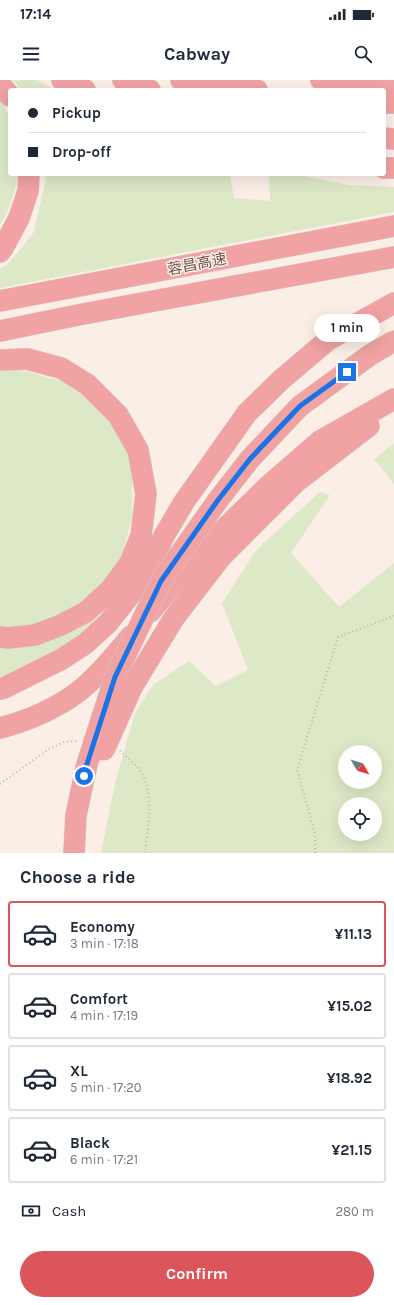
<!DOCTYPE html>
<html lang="en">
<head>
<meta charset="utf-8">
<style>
	body { margin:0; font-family:Karla,"Noto Sans SC",sans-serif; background:#f2f2f3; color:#1f2937; height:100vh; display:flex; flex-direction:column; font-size:15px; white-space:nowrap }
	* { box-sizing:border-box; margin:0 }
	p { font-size:13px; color:#747a83 }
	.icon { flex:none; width:22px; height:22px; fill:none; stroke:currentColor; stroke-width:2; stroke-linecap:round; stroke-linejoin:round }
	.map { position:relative; height:773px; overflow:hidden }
	.details { display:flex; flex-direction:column; background:#fff; flex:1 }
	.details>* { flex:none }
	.guide { position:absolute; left:8px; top:8px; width:378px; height:88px; border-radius:4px; box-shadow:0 4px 16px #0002; display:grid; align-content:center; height:88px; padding:0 20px; background:#fff }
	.needle { width:26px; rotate:128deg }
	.fabs { position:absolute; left:338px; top:665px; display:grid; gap:8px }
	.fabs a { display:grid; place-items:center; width:44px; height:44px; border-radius:50%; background:#fff; box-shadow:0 4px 16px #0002; font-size:20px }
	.end { position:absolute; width:18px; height:18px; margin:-9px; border:5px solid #1a73e8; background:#fff; box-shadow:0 0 0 2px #fff }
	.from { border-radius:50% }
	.bubble { position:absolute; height:28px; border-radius:14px; background:#fff; box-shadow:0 4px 16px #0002; font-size:13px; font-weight:700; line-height:28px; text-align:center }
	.guide b { display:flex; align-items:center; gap:14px; height:38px; font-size:15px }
	.guide b+b { border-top:1px solid #e0e1e3 }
	.guide i { width:10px; height:10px; background:#1f2937 }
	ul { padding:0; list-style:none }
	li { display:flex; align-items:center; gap:12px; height:66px; margin:0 8px 6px; padding:0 12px; border:2px solid #e0e1e3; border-radius:4px }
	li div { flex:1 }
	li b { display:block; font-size:15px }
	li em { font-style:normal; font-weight:700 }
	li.selected { border-color:#dc555a }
	li>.icon { width:36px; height:36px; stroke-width:1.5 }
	h2 { padding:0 20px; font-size:18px; line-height:48px }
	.pay { display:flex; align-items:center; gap:10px; height:44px; padding:0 20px; font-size:15px }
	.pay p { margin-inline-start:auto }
	.primary-button { display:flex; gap:8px; margin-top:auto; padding:8px 20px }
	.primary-button a { flex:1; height:46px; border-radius:24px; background:#dc555a; color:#fff; font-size:16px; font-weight:700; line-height:46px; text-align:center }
	.status { display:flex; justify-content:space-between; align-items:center; height:28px; padding:0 20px; background:#fff; direction:ltr }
	.status svg { height:11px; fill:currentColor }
	header { display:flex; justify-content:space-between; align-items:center; height:52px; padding:0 20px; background:#fff; font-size:18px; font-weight:700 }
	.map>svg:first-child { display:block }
</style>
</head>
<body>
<div class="status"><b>17:14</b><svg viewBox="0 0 49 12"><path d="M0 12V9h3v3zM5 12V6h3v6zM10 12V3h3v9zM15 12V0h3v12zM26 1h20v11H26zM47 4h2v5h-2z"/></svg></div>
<header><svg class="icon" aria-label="menu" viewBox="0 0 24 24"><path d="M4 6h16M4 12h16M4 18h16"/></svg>Cabway<svg class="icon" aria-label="search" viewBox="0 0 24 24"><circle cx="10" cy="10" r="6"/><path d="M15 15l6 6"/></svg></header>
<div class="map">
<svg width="394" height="773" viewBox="0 0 394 773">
	<rect width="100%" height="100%" fill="#fbeee7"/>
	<g fill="#dde8c6" fill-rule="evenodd">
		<path d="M13,0h24l18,10h-34z"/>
		<path d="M0,18l10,19v57h8c-3,17 -8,36 -18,51z"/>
		<path d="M47,94h183l4,24 36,3 -1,-27h26l54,11 45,2v25l-394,76v-19l9,-6 25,-31z"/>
		<path d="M15,289l47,12 14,8 38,32 16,32 2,27v37l-10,39 -29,65 -30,28 -54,27 -9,1v-306z"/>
		<path d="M394,364v40l-20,-25 16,-13z"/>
		<path d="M320,412l10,3 -39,58 48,54 55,-44v290h-293l15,-74 19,-66 18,-28 36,-24 27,25 32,-16 -26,-67 35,-54zM345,672h30v30h-30zM345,724h30v30h-30z"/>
	</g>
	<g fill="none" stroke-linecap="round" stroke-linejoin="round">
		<g stroke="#d5cbca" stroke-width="22">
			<g id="motorway">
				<path d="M62,0l23,10"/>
				<path d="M123,0l27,10"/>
				<path d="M181,0l76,10"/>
				<path d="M321,0l20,3 53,3"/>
				<path d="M0,4l10,12"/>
				<path d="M384,23h10"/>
				<path d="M384,58l10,1"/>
				<path d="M384,88h10"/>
				<path d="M0,172l3,-4 16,-30 9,-27 1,-17"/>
				<path d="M0,221l394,-75"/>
				<path d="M0,251l83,-17 311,-57"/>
				<path d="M0,280l27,-1 34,9 26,16 31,31 20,35 8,44 -5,42 -11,27 -19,26 -25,23 -25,13 -26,10 -27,3 -8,-1"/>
				<path d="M150,532l29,-35 32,-35 56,-55 53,-46 74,-42"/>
				<path d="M132,607l42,-69 47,-61 75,-75 73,-56"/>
				<path d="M0,609l4,-1 58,-29 23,-15 23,-21 37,-47 19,-40 20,-34 63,-89 35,-34 46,-39 66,-37"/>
				<path d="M0,648c27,-7 55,-19 78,-36 20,-16 37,-37 53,-56"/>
			</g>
		</g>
		<g stroke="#d3a9a3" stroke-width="2" stroke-dasharray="1 3" stroke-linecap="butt">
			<path d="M120,671c8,7 19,15 23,25 11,24 5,52 2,77"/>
			<path d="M0,704l49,-35 15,-7 14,-1"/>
			<path d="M315,773v-19l-18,-64 41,-133 56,-21"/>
		</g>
		<use href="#motorway" stroke="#f1a2a2" stroke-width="21"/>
		<g stroke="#d5cbca" stroke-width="22" stroke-linecap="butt">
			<g id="motorway-bridge">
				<path d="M104,670l28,-63"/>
				<path d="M74,773l2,-38 11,-51 28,-87 46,-96 57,-81 32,-41 50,-53 70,-51 24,-14"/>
			</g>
		</g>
		<use href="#motorway-bridge" stroke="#f1a2a2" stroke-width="21"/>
	</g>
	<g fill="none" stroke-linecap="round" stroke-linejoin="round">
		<path stroke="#1a73e8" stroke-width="5" d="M84,696l3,-12 28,-87 46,-96 57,-81 32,-41 50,-53 47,-34"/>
	</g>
	<g text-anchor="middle" stroke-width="3" stroke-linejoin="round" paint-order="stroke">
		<g font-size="15" fill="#73514d" stroke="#fef3ed">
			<text transform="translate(197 184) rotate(-11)" y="5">蓉昌高速</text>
		</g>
	</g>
</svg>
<div class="fabs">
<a><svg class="needle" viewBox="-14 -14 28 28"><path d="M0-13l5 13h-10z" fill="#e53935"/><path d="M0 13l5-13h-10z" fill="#747a83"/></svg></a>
<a><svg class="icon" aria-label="locate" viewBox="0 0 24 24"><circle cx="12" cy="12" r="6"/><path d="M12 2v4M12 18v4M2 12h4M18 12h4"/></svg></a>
</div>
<i class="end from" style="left:84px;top:696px"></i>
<i class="end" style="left:347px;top:292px"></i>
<div class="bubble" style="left:314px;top:234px;width:66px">1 min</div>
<div class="guide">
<b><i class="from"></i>Pickup</b>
<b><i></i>Drop-off</b>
</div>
</div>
<section class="details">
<h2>Choose a ride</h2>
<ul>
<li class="selected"><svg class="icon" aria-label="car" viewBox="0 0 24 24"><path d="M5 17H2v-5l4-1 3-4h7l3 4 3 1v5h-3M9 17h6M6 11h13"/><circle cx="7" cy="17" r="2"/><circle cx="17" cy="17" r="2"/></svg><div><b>Economy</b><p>3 min · 17:18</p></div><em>¥11.13</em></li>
<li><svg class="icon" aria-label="car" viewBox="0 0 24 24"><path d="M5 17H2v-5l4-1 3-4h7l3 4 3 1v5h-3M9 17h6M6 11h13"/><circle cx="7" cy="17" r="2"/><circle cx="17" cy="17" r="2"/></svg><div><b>Comfort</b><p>4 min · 17:19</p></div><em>¥15.02</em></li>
<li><svg class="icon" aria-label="car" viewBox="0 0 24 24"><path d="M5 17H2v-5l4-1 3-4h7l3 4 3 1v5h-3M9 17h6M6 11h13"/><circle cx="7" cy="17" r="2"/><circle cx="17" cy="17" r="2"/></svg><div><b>XL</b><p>5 min · 17:20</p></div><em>¥18.92</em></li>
<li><svg class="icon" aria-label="car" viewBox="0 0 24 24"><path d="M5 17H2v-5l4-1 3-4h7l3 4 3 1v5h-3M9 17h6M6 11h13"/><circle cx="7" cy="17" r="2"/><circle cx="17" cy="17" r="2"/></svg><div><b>Black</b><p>6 min · 17:21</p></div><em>¥21.15</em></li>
</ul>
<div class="pay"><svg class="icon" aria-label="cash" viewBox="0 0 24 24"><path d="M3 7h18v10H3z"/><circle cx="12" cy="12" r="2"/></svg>Cash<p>280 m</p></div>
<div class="primary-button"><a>Confirm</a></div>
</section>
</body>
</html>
